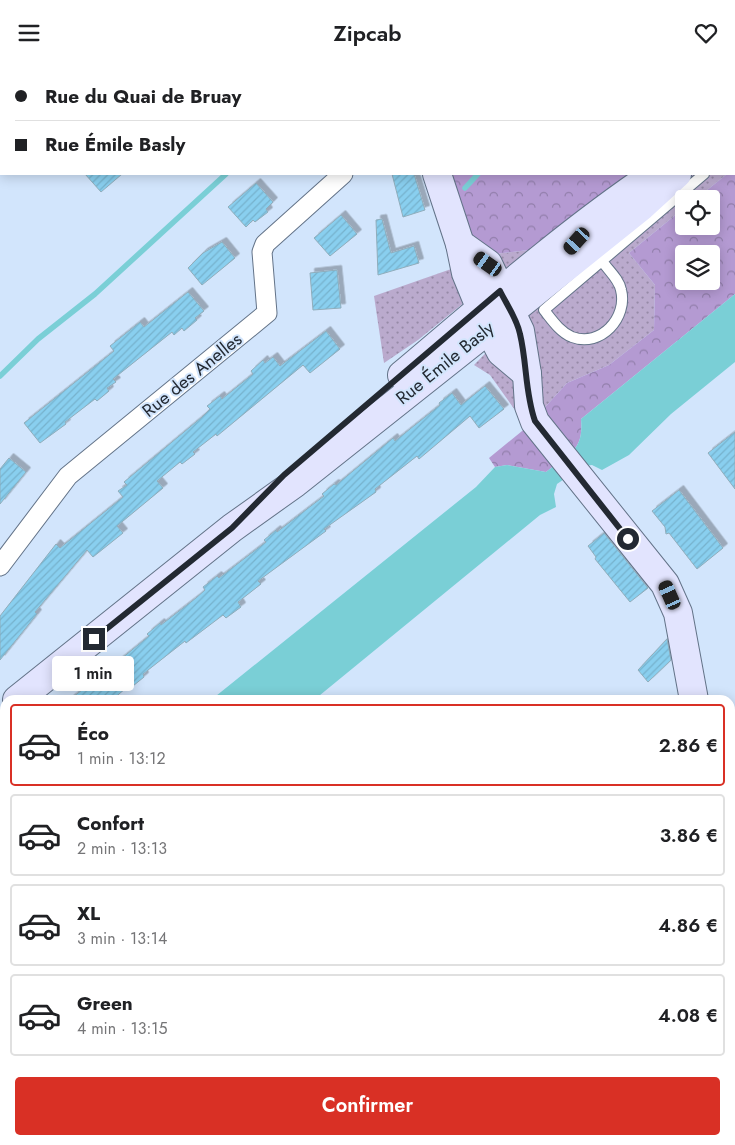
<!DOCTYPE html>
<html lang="fr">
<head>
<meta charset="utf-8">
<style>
	body { margin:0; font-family:Jost,sans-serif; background:#f2f2f2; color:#202124; height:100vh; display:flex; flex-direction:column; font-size:19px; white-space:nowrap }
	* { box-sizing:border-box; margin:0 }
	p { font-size:16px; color:#757577 }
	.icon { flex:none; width:28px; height:28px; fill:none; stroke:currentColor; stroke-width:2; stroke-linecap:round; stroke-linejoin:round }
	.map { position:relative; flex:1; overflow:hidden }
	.sheet { position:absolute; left:0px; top:630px; width:735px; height:450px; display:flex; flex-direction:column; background:#fff; border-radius:15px 15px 0 0; box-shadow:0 2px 12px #0003 }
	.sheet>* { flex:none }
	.top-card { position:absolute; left:0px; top:0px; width:735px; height:110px; box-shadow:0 2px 12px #0003; display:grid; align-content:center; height:110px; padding:0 15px; background:#fff }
	.fabs { position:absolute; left:675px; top:125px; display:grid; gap:10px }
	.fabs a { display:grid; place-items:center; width:45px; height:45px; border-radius:5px; background:#fff; box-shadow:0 2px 12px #0003; font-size:25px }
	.end { position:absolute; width:22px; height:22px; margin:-11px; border:6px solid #232932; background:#fff; box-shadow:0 0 0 2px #fff }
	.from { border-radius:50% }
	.bubble { position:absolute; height:35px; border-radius:5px; background:#fff; box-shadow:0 2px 12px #0003; font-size:16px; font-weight:600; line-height:35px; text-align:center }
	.car { position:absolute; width:15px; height:30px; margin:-15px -8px; border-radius:6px; box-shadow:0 0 4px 1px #0007; background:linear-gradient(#222 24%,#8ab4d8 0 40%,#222 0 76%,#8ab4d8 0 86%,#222 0) }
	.top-card b { display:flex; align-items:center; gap:18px; height:48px; font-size:19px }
	.top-card b+b { border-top:1px solid #e0e0e0 }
	.top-card i { width:12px; height:12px; background:#202124 }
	ul { padding:9px 0 0; list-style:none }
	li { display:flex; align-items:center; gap:15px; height:82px; margin:0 10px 8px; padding:0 5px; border:2px solid #e0e0e0; border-radius:5px }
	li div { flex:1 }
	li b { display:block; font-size:19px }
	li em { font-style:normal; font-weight:600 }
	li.active { border-color:#d93025 }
	li>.icon { width:45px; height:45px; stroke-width:1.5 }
	.cta { display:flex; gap:10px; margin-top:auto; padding:10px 15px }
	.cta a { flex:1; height:58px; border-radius:5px; background:#d93025; color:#fff; font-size:20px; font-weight:600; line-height:58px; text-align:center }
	header { display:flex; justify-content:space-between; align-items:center; height:65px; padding:0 15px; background:#fff; font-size:22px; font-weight:600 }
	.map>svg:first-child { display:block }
</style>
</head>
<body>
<header><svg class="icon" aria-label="menu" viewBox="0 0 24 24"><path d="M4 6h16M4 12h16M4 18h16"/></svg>Zipcab<svg class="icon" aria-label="heart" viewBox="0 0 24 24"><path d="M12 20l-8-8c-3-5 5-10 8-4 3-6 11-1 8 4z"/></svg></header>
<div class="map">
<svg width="735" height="1080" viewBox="0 0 735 1080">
	<defs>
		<pattern id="grass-dots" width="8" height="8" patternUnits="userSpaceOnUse" patternTransform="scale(1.25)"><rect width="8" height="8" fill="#baaacd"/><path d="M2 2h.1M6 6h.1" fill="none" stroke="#978aa7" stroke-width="1.8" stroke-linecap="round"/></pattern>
		<pattern id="forest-crowns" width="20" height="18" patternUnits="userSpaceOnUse" patternTransform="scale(1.25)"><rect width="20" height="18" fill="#b49ad2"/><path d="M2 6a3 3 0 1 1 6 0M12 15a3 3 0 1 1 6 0" fill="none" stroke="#927eab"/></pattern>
		<pattern id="building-hatch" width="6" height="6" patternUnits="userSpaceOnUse" patternTransform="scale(1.25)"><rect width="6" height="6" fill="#89cfef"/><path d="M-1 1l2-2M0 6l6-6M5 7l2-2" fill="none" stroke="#76b2cd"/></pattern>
		<filter id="shadow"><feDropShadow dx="4.5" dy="-4.5" stdDeviation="0" flood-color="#0004"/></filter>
	</defs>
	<rect width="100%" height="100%" fill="#d2e5fc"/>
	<g fill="url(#grass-dots)">
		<path d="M689,109h38l-31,25h-12v9l-55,45 26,32 -1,45 -45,35 -42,18 -40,44 -37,-52 -16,-10 55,-56z"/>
		<path d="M529,185l-111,90 -34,23 -10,-67 120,-42z"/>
	</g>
	<g fill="url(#forest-crowns)" fill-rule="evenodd">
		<path d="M445,0h290l-1,12v-11z"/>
		<path d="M735,102v127l-154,125c3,32 -12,35 -35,53l-39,-7 -12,2 -6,-9 38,-31 40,-44 42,-18 45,-35 1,-45 -26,-32 55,-45v18h27v-27h-15l31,-25h7zM684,189h27v27h-27z"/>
		<path d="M449,109h183l-103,76 -35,4 -22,-14z"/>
	</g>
	<g fill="#7acfd6">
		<path d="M735,229v68l-64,52 -42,41 -27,15 -10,-5 -9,1 -26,18 -3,10 2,13 -16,8 -226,185h-103l265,-213 19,-20 12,-2 39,7c23,-18 38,-21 35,-53z"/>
		<path d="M5,801v81l-5,4v-81z"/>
	</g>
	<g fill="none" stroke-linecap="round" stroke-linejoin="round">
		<g stroke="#7acfd6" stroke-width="5.5">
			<path d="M342,1l1,-1"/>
			<path d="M577,1l1,-1"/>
			<path d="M465,123l13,-14"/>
			<path d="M0,311l38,-37 57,-45 131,-120"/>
			<path d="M424,1080l3,-5"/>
		</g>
	</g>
	<g fill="url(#building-hatch)" stroke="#90adbb" filter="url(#shadow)">
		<path d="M85,109h37l-21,18z"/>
		<path d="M392,109h22l11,36 -22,7z"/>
		<path d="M256,118l17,19 -7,7 2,3 -13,10 -2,-2 -7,7 -18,-20z"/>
		<path d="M341,150l16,19 -27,22 -16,-18z"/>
		<path d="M382,154l9,34 23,-7 5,17 -41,12 -2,-55z"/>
		<path d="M222,177l13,16 -33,27 -14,-17 15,-15z"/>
		<path d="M337,205l4,38 -28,2 -3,-37z"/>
		<path d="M188,227l16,19 -9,7 2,2 -13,11 -2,-3 -8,7 -2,-3 -59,47 3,3 -9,6 2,3 -12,10 -2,-2 -30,23 1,2 -26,19 -16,-20 90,-72 -4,-5 30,-24 4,5z"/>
		<path d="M326,266l14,18 -30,24 -7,-8 -86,71 -1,-2 -23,18 2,2 -13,10 -2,-2 -23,19 6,7 -46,38 6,7 -30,24 -6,-7 -52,62 2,2 -37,46v-44l56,-72 4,4 63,-51 -5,-6 9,-6 -3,-3 78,-65 8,-8 -3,-3 13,-10 2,3 31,-25 -2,-3 12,-11 2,3 8,-6 7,9z"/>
		<path d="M485,321l19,23 -25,19 -9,-12 -51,43 -2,-3 -42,33 1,3 -52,37 2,2 -68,50 3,3 -23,18 3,5 -15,11 -3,-3 -37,28 -1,-2 -42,33 1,3 -16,13 -2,-2 -14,12h-43l22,-17 -2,-2 14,-11 2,2 44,-36 -2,-2 13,-11 1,2 35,-27 9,-8 -2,-3 14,-11 2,2 47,-36 -2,-2 12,-10 1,2 47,-36 -2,-2 12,-10 2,1 57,-47 2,3 45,-36 -1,-2 13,-10 9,12z"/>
		<path d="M735,367v57l-27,-36z"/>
		<path d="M9,393l17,14 -26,32v-35z"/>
		<path d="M679,425l44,58 -26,21 -28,-36 -3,1 -1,-7 -13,-16z"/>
		<path d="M604,468l44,55 -18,14 -35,-43 1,-2 -8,-11z"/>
		<path d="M667,574l4,21 -23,22 -10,-12z"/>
	</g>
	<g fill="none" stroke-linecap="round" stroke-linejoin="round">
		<g stroke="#637388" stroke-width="12">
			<g id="lane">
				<path d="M734,82l1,-1"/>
				<path d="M602,196c6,9 17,18 19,29 7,27 -20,58 -49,47 -12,-5 -20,-17 -28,-27l160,-136"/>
			</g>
		</g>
		<g stroke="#637388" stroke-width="21">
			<g id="street">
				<path d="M0,501l68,-90 199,-163 -5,-61 3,-8 78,-70"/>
				<path d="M730,828l5,-3"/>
			</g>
		</g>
		<g stroke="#637388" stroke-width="30">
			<g id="secondary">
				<path d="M387,0l1,1"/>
				<path d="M734,42l1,-2"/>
				<path d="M437,109l23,70 6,29 23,56 12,23 26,22"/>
				<path d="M460,179l28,20 32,67 7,43 2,32 6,16 130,162 13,29 16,87"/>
				<path d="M402,310c82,-69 163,-141 252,-201"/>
				<path d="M17,635l215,-172 63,-45 194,-154 153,-123 35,-32"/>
				<path d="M730,778l5,16"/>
			</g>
		</g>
		<use href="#lane" stroke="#fff" stroke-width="10"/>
		<use href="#street" stroke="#fff" stroke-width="19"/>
		<use href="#secondary" stroke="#e2e4fe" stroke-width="28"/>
	</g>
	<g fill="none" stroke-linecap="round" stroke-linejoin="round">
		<path stroke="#232932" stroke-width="6" d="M94,574l138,-111 52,-53 216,-184c7,14 17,28 20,43 7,29 5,59 15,87l93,118"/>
	</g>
	<g text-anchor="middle" stroke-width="4" stroke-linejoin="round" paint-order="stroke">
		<g font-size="18" fill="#232932" stroke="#d2e5fc">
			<text transform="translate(445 298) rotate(-39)" y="6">Rue Émile Basly</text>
			<text transform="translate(192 310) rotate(-39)" y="6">Rue des Anelles</text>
		</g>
	</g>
</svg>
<div class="fabs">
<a><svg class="icon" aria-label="locate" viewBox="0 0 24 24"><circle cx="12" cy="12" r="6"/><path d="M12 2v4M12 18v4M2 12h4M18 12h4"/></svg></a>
<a><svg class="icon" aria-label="layers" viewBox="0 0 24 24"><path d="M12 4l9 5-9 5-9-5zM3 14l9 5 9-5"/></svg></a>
</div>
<i class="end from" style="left:628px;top:474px"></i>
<i class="end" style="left:94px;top:574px"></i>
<div class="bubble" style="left:52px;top:591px;width:82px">1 min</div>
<i class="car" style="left:577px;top:176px;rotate:222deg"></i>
<i class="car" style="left:488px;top:199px;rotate:305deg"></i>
<i class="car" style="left:670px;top:530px;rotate:336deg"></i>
<div class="top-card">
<b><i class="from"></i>Rue du Quai de Bruay</b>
<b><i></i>Rue Émile Basly</b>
</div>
<section class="sheet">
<ul>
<li class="active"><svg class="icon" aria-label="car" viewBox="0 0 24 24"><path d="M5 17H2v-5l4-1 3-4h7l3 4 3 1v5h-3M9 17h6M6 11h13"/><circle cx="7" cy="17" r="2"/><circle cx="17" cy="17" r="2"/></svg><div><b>Éco</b><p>1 min · 13:12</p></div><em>2.86 €</em></li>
<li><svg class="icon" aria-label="car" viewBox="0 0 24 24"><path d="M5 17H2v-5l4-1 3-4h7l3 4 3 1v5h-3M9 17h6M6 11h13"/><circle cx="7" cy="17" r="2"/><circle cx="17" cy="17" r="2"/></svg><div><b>Confort</b><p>2 min · 13:13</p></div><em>3.86 €</em></li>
<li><svg class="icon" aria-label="car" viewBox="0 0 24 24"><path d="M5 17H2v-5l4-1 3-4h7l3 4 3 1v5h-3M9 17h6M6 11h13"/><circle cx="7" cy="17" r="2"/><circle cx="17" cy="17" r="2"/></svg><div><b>XL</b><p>3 min · 13:14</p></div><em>4.86 €</em></li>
<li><svg class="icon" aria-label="car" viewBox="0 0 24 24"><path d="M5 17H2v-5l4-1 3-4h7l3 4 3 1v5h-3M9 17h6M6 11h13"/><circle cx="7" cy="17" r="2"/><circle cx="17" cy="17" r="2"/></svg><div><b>Green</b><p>4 min · 13:15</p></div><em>4.08 €</em></li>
</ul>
<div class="cta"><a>Confirmer</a></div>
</section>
</div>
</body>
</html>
